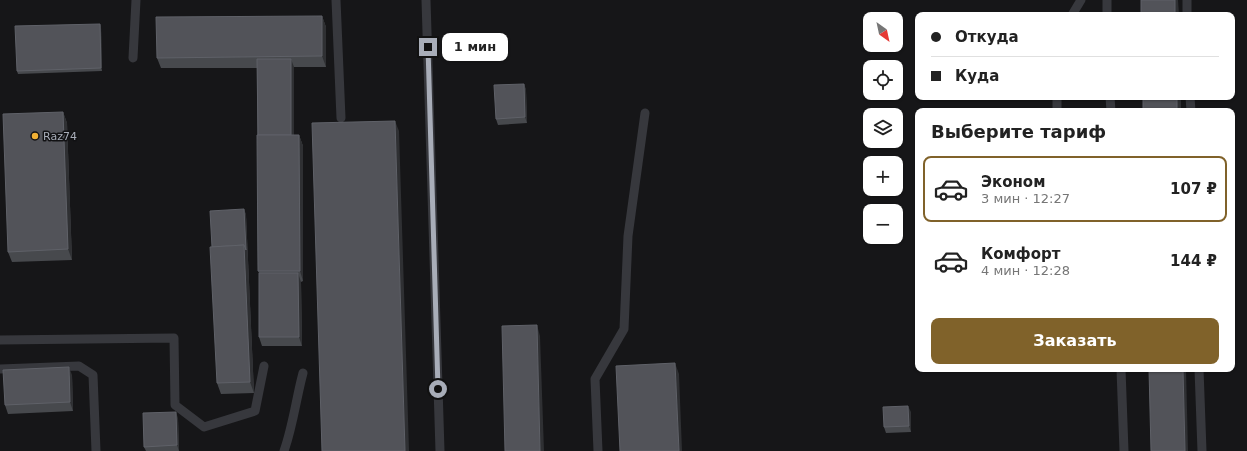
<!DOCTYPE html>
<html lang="ru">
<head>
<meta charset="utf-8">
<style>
	body { margin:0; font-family:"DejaVu Sans",sans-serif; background:#f2f2f2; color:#222; height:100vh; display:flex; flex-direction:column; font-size:15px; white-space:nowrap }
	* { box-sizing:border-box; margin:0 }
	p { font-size:13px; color:#767676 }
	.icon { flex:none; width:22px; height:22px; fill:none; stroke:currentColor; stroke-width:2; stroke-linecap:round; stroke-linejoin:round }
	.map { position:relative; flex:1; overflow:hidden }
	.details { position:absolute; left:915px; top:108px; width:320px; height:264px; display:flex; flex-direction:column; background:#fff; border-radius:8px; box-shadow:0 1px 3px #0004 }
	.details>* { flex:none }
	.top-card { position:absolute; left:915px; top:12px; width:320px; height:88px; border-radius:8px; box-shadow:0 1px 3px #0004; display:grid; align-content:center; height:88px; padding:0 16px; background:#fff }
	.needle { width:26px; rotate:147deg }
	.fabs { position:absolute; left:863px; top:12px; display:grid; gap:8px }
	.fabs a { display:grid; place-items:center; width:40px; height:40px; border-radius:8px; background:#fff; box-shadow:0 1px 3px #0004; font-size:20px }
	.end { position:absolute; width:18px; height:18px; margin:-9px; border:5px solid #a8adb8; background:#111; box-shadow:0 0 0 2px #111 }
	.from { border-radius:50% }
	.bubble { position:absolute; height:28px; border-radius:8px; background:#fff; box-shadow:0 1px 3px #0004; font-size:13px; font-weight:800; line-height:28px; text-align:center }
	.top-card b { display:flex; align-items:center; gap:14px; height:38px; font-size:15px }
	.top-card b+b { border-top:1px solid #e0e0e0 }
	.top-card i { width:10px; height:10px; background:#222 }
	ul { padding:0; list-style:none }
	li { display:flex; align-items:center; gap:12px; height:66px; margin:0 8px 6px; padding:0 8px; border:2px solid transparent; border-radius:8px }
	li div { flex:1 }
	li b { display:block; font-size:15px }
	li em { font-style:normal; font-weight:800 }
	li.on { border-color:#80622a }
	li>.icon { width:36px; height:36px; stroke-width:1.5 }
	h2 { padding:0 16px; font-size:18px; line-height:48px }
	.button { display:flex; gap:8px; margin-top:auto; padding:8px 16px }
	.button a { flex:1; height:46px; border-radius:8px; background:#80622a; color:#fff; font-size:16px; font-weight:800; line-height:46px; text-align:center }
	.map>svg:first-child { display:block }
</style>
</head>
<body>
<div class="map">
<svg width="1247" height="451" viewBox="0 0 1247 451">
	<rect width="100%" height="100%" fill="#161618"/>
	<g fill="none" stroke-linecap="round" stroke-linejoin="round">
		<g stroke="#37383d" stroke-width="9">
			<path d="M336,0l5,118"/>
			<path d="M426,0l14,451"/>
			<path d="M1107,0v15"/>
			<path d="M1187,0v15"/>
			<path d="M1072,15l9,-15"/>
			<path d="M133,58l3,-58"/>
			<path d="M1110,97l1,14"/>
			<path d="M1190,97l1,14"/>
			<path d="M1057,111v-14"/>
			<path d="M0,340l174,-2 1,67 29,22 51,-16 9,-45"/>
			<path d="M0,369l79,-3 14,9 3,76"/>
			<path d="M1121,369l3,82"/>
			<path d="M1199,369l3,82"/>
			<path d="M284,451c9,-25 12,-52 19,-78"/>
			<path d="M598,451l-3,-72 29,-50 4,-93 17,-123"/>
		</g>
	</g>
	<g fill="#47494d">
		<path d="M322,16l4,11v40h-32v68h5l4,11v135l-2,1 1,64h-40l-3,-9v-64l-1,-2 -1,-203h-96l-4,-10z"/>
		<path d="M100,24l1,3 1,44 -84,3 -1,-3z"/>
		<path d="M524,84l2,6 1,33 -29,2 -2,-6z"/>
		<path d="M63,112l4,11 5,137 -60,2 -4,-10z"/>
		<path d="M244,209l2,6 8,178 -33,1 -4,-11z"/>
		<path d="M72,375l1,36 -65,3 -3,-9z"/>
		<path d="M911,412v20l-25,1 -2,-6z"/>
		<path d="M178,418l1,33h-33l-2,-4z"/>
	</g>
	<g fill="#2f3033">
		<path d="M1175,0h3l1,15h-4z"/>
		<path d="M322,16l4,11v40l-4,-11z"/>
		<path d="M100,24l1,3 1,44 -1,-3z"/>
		<path d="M291,59l3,8v79l-3,-9z"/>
		<path d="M524,84l2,6 1,33 -2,-6z"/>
		<rect x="1177" y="97" width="4" height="14"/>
		<path d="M63,112l4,11 5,137 -4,-11z"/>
		<path d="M395,121l4,10 10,320h-4z"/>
		<path d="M299,135l4,11v135l-3,-10z"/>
		<path d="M244,209l2,6 8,178 -4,-11 -6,-137z"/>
		<path d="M298,273l3,9 1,64 -3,-9z"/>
		<path d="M537,325l3,11 4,115h-4z"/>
		<path d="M675,363l4,11 3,77h-3z"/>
		<path d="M69,367l3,8 1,36 -3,-9z"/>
		<path d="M1183,369h3l2,82h-3z"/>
		<path d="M908,406l3,6v20l-2,-6z"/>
		<path d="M176,412l2,6 1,33 -2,-6z"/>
	</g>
	<g fill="#525359" stroke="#5f6168">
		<rect x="1141" y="0" width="34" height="15"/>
		<path d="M322,16v40l-165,2 -1,-41z"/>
		<path d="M100,24l1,44 -84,3 -2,-45z"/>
		<path d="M257,59h34v76h-33z"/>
		<path d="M524,84l1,33 -29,2 -2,-34z"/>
		<rect x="1143" y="97" width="34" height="14"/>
		<path d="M63,112l5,137 -60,3 -5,-138z"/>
		<path d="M395,121l10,330h-83l-10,-328z"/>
		<path d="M257,135h42l1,136h-42z"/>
		<path d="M244,209l2,41 -2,-5 -32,2 -2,-36z"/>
		<path d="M244,245l6,137 -33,1 -7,-136z"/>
		<path d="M259,273h39l1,64h-40z"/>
		<path d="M537,325l3,126h-35l-3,-125z"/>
		<path d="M675,363l4,88h-59l-4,-85z"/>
		<path d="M69,367l1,35 -65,3 -2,-35z"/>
		<path d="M1149,369h34l2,82h-34z"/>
		<path d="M908,406l1,20 -25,1 -1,-20z"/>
		<path d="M176,412l1,33 -33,2 -1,-34z"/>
	</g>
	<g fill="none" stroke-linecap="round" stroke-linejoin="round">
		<path stroke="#a8adb8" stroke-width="5" d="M428,47l10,342"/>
	</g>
	<circle fill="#f2b134" stroke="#111113" stroke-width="1.5" cx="35" cy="136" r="4"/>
	<g text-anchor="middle" stroke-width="3" stroke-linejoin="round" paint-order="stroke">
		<g font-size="11" fill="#a8adb8" stroke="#111113" text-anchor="start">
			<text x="43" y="140">Raz74</text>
		</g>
	</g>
</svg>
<div class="fabs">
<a><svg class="needle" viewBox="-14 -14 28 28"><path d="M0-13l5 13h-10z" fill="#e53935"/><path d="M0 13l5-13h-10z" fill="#767676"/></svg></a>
<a><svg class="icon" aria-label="locate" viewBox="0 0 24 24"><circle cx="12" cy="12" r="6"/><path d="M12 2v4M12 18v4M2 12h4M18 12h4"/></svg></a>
<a><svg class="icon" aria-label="layers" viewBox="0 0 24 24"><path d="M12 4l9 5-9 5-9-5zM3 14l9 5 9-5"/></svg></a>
<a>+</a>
<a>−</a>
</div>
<i class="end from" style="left:438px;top:389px"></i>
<i class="end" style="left:428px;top:47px"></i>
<div class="bubble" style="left:442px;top:33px;width:66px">1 мин</div>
<div class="top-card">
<b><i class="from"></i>Откуда</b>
<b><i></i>Куда</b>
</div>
<section class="details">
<h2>Выберите тариф</h2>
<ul>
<li class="on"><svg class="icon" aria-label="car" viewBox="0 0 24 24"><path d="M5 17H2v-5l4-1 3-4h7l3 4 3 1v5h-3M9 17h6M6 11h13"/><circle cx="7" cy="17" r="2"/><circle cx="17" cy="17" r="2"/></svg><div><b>Эконом</b><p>3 мин · 12:27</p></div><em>107 ₽</em></li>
<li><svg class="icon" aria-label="car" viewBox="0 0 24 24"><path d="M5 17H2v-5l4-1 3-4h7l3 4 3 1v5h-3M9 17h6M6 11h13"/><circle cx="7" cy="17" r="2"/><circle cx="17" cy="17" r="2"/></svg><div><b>Комфорт</b><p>4 мин · 12:28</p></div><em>144 ₽</em></li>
</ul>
<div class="button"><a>Заказать</a></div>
</section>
</div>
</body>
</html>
